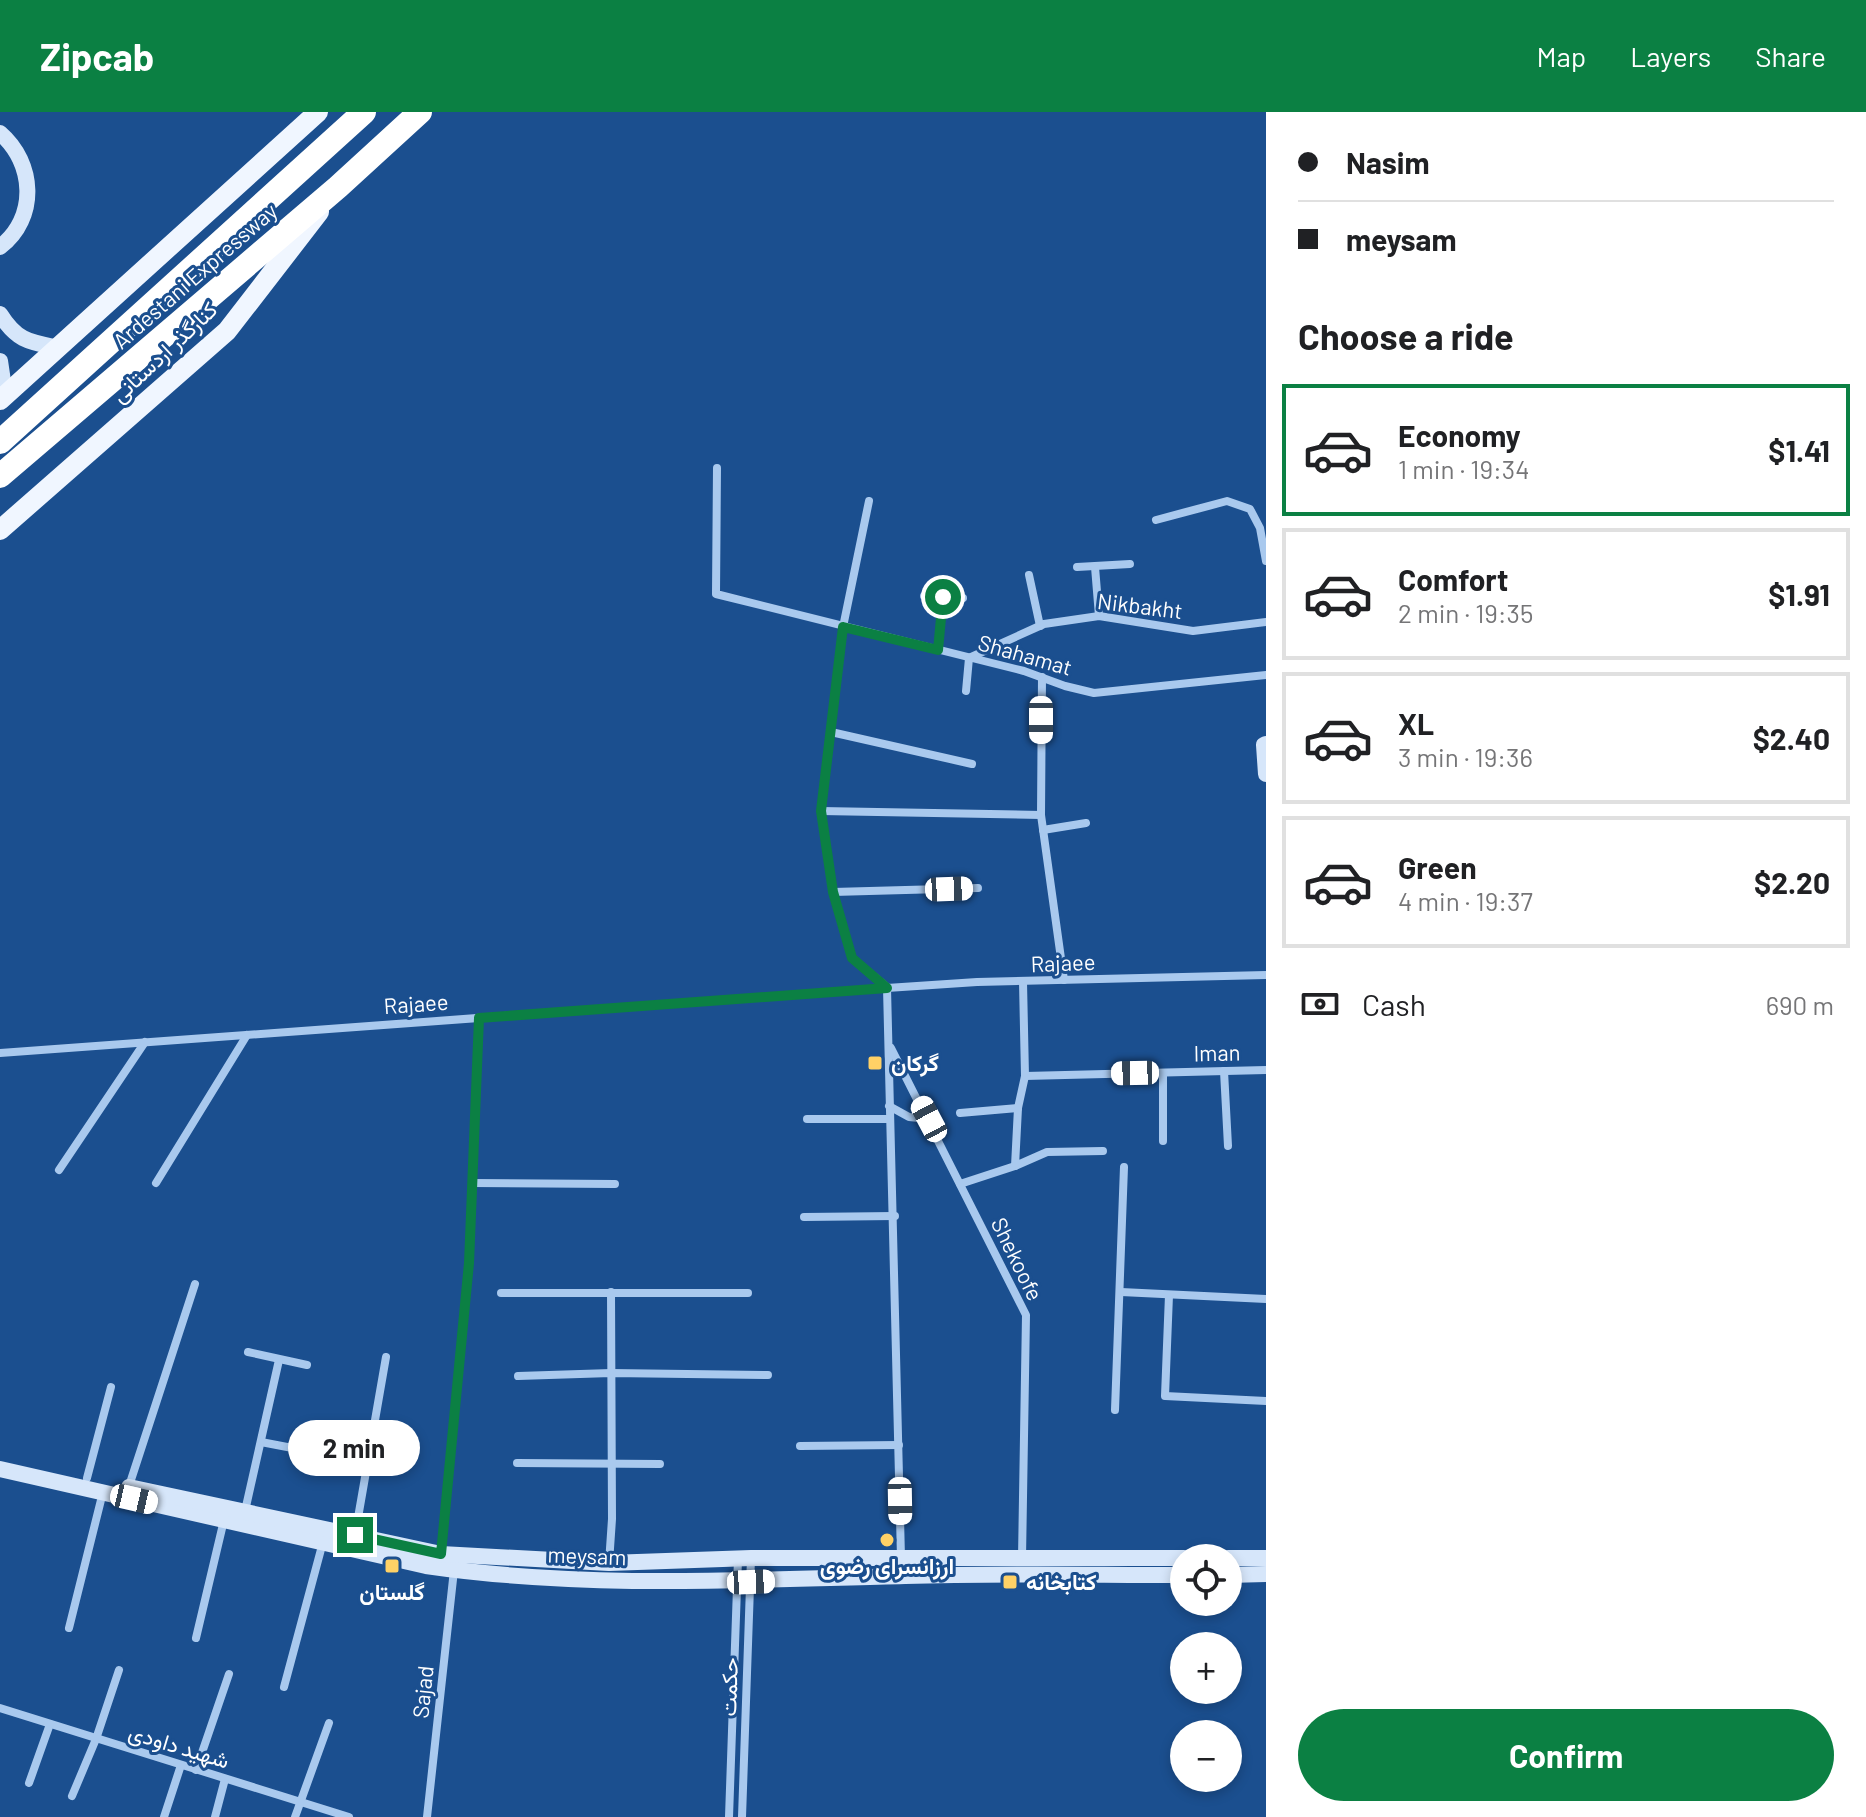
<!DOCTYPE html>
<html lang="en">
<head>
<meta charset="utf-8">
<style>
	body { margin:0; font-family:Barlow,Vazirmatn,sans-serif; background:#f2f2f2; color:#202124; height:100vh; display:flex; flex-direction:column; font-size:30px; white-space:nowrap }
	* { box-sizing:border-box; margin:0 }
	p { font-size:26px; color:#757577 }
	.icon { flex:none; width:44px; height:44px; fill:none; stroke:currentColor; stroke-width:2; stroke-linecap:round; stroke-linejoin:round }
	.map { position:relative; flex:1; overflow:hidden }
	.panel { display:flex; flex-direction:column; background:#fff; width:600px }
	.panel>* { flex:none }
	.guide { display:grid; align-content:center; height:176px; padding:0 32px; background:#fff }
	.controls { position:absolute; left:1170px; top:1432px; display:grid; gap:16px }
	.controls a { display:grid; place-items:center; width:72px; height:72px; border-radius:50%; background:#fff; box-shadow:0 4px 12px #0003; font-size:40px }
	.end { position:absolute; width:36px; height:36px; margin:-18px; border:10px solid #0b8043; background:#fff; box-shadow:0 0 0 4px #fff }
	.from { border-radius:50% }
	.bubble { position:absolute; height:56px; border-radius:28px; background:#fff; box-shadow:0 4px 12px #0003; font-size:26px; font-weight:700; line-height:56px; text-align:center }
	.car { position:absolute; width:24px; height:48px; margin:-24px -12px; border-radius:10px; box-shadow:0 0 6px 2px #0007; background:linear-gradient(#fff 24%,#345 0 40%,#fff 0 76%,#345 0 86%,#fff 0) }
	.guide b { display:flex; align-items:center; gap:28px; height:76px; font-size:30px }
	.guide b+b { border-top:2px solid #e0e0e0 }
	.guide i { width:20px; height:20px; background:#202124 }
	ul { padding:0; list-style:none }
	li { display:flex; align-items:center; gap:24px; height:132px; margin:0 16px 12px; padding:0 16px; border:4px solid #e0e0e0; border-radius:0px }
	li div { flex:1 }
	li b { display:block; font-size:30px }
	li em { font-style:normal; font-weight:700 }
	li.current { border-color:#0b8043 }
	li>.icon { width:72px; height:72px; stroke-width:1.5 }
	h2 { padding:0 32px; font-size:36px; line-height:96px }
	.pay { display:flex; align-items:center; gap:20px; height:88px; padding:0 32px; font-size:30px }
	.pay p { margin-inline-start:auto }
	.button { display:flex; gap:16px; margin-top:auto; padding:16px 32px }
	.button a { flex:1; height:92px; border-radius:48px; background:#0b8043; color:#fff; font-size:32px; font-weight:700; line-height:92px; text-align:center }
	header { display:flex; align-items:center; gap:48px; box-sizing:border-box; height:112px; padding:0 40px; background:#0b8043; color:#fff }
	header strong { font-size:38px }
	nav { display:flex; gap:44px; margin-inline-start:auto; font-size:28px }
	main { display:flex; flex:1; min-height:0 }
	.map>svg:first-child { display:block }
</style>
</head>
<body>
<header>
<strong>Zipcab</strong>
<nav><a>Map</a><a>Layers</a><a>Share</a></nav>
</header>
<main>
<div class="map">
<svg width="1266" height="1705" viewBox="0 0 1266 1705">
	<rect width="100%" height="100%" fill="#1b4f8f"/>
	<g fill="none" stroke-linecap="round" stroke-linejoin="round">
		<g stroke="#a9c9ee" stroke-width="8">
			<path d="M717,356l-1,126 308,77 41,15 29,7 172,-18"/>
			<path d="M869,389l-26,126 -22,184 12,81 19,66 35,29"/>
			<path d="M1156,408l71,-19 23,8 10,19 6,33"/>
			<path d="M1077,455l53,-3"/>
			<path d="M1095,455l4,49"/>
			<path d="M1029,463l11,51"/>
			<path d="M924,484l19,1 -5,53"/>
			<path d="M943,485l20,1"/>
			<path d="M1042,565l-1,138 23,165"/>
			<path d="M966,579l3,-33 75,-34 55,-8 94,15 73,-9"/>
			<path d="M831,620l141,32"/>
			<path d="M821,699l220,4"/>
			<path d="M1043,718l43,-7"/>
			<path d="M833,780l145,-4"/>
			<path d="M1023,870l2,94 -7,32 -3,58 32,-14 56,-1"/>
			<path d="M887,876l14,570"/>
			<path d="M891,936l135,267 -4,243"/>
			<path d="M0,941l887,-65 90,-6 289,-7"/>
			<path d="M1224,959l4,75"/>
			<path d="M1025,964l241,-6"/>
			<path d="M889,994l20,11 20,2"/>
			<path d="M960,1001l58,-5"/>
			<path d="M807,1007h83"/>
			<path d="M1163,1029v-68"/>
			<path d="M59,1058l86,-128"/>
			<path d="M156,1071l91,-148"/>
			<path d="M472,1071l143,1"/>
			<path d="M960,1072l55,-18"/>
			<path d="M804,1105l91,-1"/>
			<path d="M1121,1180l145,7"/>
			<path d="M501,1181h247"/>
			<path d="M1169,1183l-4,101 101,5"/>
			<path d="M248,1240l59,13"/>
			<path d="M518,1264l93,-3 157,2"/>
			<path d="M1115,1298l9,-243"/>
			<path d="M261,1330l47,9"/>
			<path d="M800,1334l99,-1"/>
			<path d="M517,1351l143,1"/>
			<path d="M87,1366l24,-91"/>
			<path d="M129,1374l66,-202"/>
			<path d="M245,1399l34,-151"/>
			<path d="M355,1423l31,-178"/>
			<path d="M441,1442l28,-291 10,-245"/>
			<path d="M609,1451l3,-44 -1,-227"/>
			<path d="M69,1516l34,-136"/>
			<path d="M196,1526l28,-118"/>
			<path d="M284,1575l39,-145"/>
			<path d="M0,1596l349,109"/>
			<path d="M196,1658l33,-96"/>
			<path d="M29,1671l21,-59"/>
			<path d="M72,1684l24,-57 23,-69"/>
			<path d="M164,1705l17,-52"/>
			<path d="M215,1705l10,-38"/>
			<path d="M295,1705l34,-94"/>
			<path d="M427,1705l27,-247"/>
			<path d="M729,1705l9,-258"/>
			<path d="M742,1705l9,-259"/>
		</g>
		<g stroke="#d6e6fa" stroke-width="16">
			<path d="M0,21c35,30 38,85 0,114"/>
			<path d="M0,202c17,27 29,28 59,34"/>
			<path d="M0,249l5,34"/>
			<path d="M1266,632l-2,1 2,29"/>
			<path d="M0,1357l426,97c158,23 319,14 479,10 93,-3 186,-1 279,-1"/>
			<path d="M129,1375l312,67 168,9 142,-5h433"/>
			<path d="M1228,1446h38"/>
			<path d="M1228,1463l38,-1"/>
		</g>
		<g stroke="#f0f6ff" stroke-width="20">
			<path d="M0,288l318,-288"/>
			<path d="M0,418l227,-199 92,-119"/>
		</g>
		<g stroke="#fff" stroke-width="24">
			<path d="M0,330l364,-330"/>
			<path d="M0,364l338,-289 82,-75"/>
		</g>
	</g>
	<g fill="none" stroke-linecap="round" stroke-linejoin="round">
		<path stroke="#0b8043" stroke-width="10" d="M355,1423l86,19 28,-291 10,-245 408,-30 -35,-30 -19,-66 -12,-81 22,-184 95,23 5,-53"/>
	</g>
	<g fill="#ffd166" stroke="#1b4f8f" stroke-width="3">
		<rect x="867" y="943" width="16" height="16" rx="4"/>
		<circle cx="887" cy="1428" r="8"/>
		<rect x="384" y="1446" width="16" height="16" rx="4"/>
		<rect x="1002" y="1462" width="16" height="16" rx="4"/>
	</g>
	<g text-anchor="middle" stroke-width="6" stroke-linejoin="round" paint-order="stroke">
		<g font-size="22" fill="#fff" stroke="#1b4f8f">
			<text transform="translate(195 164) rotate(-41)" y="8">Ardestani Expressway</text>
			<text transform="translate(164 240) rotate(-43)" y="8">کنارگذر اردستانی</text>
			<text transform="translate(1140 494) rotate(7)" y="8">Nikbakht</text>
			<text transform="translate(1025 543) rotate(16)" y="8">Shahamat</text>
			<text transform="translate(1063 851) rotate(-2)" y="8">Rajaee</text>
			<text transform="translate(416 892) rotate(-4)" y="8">Rajaee</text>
			<text transform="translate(1217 941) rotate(-1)" y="8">Iman</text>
			<text transform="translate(1017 1147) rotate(64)" y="8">Shekoofe</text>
			<text transform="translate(587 1444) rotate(2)" y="8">meysam</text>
			<text transform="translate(729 1575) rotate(-88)" y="8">حکمت</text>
			<text transform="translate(423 1580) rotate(-84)" y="8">Sajad</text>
			<text transform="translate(179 1634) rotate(17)" y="8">شهید داودی</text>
		</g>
		<g font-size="22" font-weight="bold" fill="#fff" stroke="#1b4f8f" text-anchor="start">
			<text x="891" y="959">گرکان</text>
			<text x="887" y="1462" text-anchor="middle">ارزانسرای رضوی</text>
			<text x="1026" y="1478">کتابخانه</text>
			<text x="392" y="1488" text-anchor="middle">گلستان</text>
		</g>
	</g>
</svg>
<div class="controls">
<a><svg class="icon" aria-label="locate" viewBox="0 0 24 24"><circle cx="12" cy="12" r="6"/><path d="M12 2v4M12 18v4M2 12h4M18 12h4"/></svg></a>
<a>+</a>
<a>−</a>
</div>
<i class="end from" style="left:943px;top:485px"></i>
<i class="end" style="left:355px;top:1423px"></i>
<div class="bubble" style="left:288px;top:1308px;width:132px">2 min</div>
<i class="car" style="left:1041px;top:608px;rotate:180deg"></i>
<i class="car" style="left:949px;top:777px;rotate:88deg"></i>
<i class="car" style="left:1135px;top:961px;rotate:269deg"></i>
<i class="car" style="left:929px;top:1007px;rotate:332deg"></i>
<i class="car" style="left:134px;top:1387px;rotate:103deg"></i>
<i class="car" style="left:900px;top:1389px;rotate:179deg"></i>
<i class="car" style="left:751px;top:1470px;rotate:88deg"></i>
</div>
<section class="panel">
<div class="guide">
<b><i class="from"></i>Nasim</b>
<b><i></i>meysam</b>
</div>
<h2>Choose a ride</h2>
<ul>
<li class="current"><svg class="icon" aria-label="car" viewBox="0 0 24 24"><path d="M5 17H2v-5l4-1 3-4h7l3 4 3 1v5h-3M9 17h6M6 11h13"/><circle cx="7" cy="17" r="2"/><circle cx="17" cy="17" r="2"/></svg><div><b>Economy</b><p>1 min · 19:34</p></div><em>$1.41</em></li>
<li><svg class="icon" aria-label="car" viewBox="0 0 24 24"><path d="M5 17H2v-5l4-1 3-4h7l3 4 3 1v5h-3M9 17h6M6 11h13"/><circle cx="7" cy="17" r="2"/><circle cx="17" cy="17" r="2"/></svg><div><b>Comfort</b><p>2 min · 19:35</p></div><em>$1.91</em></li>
<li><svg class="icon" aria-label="car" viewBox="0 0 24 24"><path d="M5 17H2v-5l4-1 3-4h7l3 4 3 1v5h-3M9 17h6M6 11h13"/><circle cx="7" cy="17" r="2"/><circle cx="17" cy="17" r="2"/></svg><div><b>XL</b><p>3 min · 19:36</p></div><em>$2.40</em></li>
<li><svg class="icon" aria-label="car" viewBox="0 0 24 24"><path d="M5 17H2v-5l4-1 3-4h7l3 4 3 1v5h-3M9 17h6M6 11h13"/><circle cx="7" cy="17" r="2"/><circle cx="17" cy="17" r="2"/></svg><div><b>Green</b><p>4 min · 19:37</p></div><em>$2.20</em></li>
</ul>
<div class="pay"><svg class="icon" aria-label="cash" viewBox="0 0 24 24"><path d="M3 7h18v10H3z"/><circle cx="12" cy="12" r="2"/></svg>Cash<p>690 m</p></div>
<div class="button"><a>Confirm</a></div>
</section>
</main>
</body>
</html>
